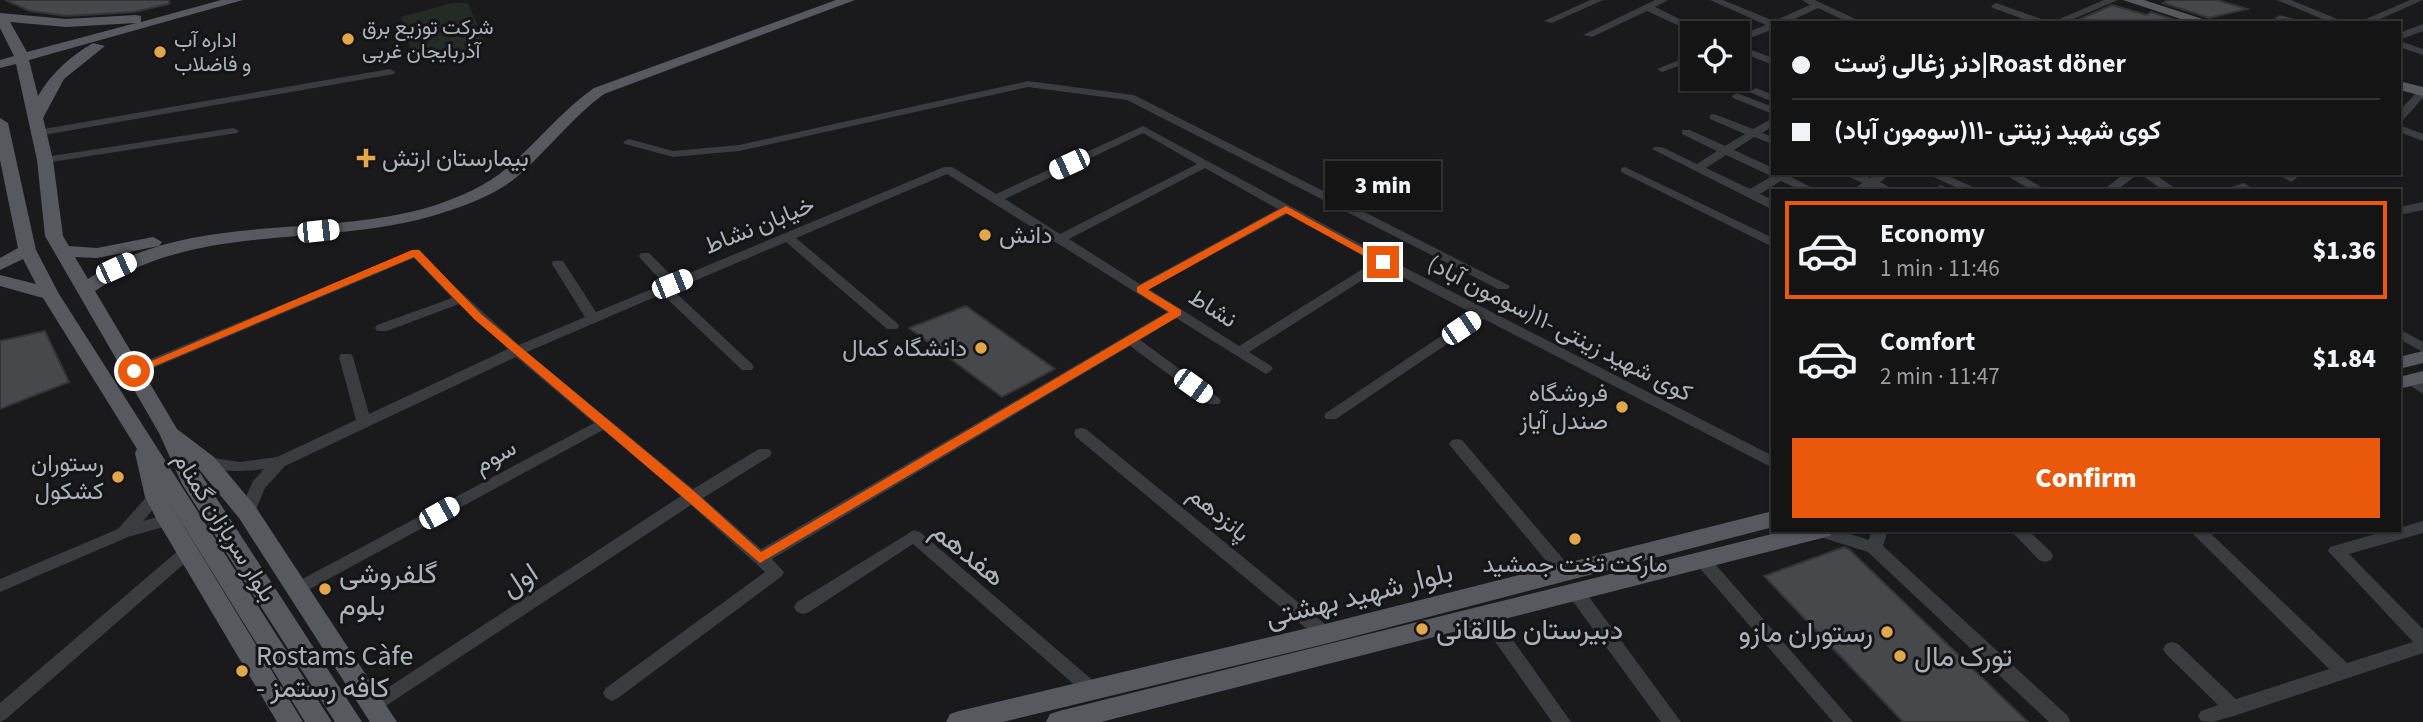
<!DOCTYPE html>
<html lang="en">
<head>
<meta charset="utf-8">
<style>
	body { margin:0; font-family:"Source Sans 3",Vazirmatn,sans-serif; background:#1d1d1e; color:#f1f3f6; height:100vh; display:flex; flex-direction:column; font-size:26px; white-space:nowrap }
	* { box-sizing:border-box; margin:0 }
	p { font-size:23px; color:#9d9ea0 }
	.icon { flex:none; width:38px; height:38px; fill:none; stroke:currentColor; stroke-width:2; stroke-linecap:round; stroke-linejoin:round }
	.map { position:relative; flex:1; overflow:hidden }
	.sheet { position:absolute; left:1771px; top:189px; width:630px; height:343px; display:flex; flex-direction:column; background:#141415; border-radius:0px; box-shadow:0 2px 5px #0004,0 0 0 2px #333334 }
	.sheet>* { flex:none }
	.guide { position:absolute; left:1771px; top:21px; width:630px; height:154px; border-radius:0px; box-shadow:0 2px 5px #0004,0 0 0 2px #333334; display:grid; align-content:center; height:154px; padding:0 21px; background:#141415 }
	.buttons { position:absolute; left:1680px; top:21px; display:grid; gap:14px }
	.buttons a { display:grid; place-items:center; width:70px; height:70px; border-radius:0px; background:#141415; box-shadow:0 2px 5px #0004,0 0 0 2px #333334; font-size:35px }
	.end { position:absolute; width:32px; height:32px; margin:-16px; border:9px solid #ea580c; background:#fff; box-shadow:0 0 0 4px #fff }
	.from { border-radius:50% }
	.bubble { position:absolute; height:49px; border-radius:0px; background:#141415; box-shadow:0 2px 5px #0004,0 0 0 2px #333334; font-size:23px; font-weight:800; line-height:49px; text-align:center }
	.car { position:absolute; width:21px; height:42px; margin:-21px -10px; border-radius:9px; box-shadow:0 0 5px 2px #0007; background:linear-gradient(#fff 24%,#345 0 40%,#fff 0 76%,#345 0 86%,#fff 0) }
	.guide b { display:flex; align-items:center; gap:24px; height:66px; font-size:26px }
	.guide b+b { border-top:2px solid #333334 }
	.guide i { width:18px; height:18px; background:#f1f3f6 }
	ul { padding:12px 0 0; list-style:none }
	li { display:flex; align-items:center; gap:21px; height:98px; margin:0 14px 10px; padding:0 7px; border:4px solid transparent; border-radius:0px }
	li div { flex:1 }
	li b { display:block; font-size:26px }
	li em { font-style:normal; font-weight:800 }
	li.selected { border-color:#ea580c }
	li>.icon { width:63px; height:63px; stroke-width:1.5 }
	.primary-button { display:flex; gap:14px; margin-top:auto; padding:14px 21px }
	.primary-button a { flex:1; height:80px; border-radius:0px; background:#ea580c; color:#fff; font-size:28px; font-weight:800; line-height:80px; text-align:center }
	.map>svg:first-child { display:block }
</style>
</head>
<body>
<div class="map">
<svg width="2423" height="722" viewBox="0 0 2423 722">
	<rect width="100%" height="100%" fill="#1a1a1c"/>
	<path fill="#242b24" d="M452,3h16l17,40 -31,12 -40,5 -13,-43z"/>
	<g fill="#47484b" stroke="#343437" stroke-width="2">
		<path d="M5,0h164v4l-35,8 -68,4 -36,-5z"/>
		<path d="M2168,0h49l30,9 -38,9 -46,-15z"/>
		<path d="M2112,5l35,10 4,-3 33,11h-113z"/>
		<path d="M966,306l89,63 -53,28 -93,-69z"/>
		<path d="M45,331l24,51 -69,27v-68z"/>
		<path d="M1844,547l5,2 179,173h-125l-139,-146z"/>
	</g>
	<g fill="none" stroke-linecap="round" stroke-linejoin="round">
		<g fill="#3b3c40" fill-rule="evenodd">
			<path d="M1590,0h13l-51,23 -8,-2z"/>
			<path d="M1655,0h13l-13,7 37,18v4h-6l-39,-18 -55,26 -9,-2z"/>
			<path d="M1710,0h13l51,21 36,-16 -8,-5h13l49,23h-14l-32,-15 -32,15h-13v6l-35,14v-7l28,-11z"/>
			<path d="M2104,0h14l-54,23h-14z"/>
			<path d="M2277,0h14l56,23h-15z"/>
			<path d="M2410,0h13l-52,23h-14z"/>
			<path d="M1996,3l51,18 2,2h-15l-41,-15 -2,-2z"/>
			<path d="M2280,15l22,6 2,2 -27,-3 -2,-2z"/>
			<path d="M2423,24v7l-24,9v-7z"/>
			<path d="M2399,41l24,8v6l-24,-8z"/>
			<path d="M1738,45l35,13v7l-35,-14z"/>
			<path d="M1692,55v6l-30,11 -5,-3z"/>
			<path d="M390,69l5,3 -1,2 -356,62 -6,-3 6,-3z"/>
			<path d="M1028,81l106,14 376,191 -2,3h-10l-371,-189 -99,-13 -289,64 -66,6 -48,-13 -2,-2 6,-3 44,12 66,-6z"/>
			<path d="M1756,88l17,7v7l-21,-9 -1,-2z"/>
			<path d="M2423,89v9l-20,22 -4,1v-10l20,-21z"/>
			<path d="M1737,93l36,14v7l-40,-16 -1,-2z"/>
			<path d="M1714,114l39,15 20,-11v8l-11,7 11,4v7l-19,-7 -20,13 39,18v5h18l-2,3 29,15h-16l-21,-10 -21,13 13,6v9l-4,-1 -117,-59 2,-2h8l35,17 20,-13 -35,-17v-4h8l35,16 20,-12 -35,-15v-4zM1726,155l43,20 3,1 -22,13 -44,-21z"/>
			<path d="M2399,125l24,9v7l-24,-9z"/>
			<path d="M1143,126l245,133 385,197v12l-289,-149 -148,100h-10l-2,-3 2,-3 148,-99 -91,-47 -134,85 22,14 2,3 -7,5 -90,-56 -36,22 79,58 2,3 -2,3h-10l-79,-58 -358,213 12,13 -2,4 -164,122 -6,3 -6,-3 -3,-5 3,-5 159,-116 -74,-67 -316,208 -6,-3 -3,-5 3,-5 312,-204 -78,-66 -304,165 -6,-1 -2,-5 2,-5 301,-161 -78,-66 -231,109 -20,22 -12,28h-12l-2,-4 14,-31 11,-12c-22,3 -41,3 -62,-3l-3,-4 3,-4 5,-1 33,5 37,-5 79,-37 -17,-63 2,-3h10l2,3 16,57 139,-65 -49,-45 -72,27h-10l-2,-3 2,-3 75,-27 -38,-40 -275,116 -5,2 -7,-5 2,-3 287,-119 4,1 32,34 67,61 66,-28 -33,-53 1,-3h10l33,51 68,-28 -23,-25 -2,-3 2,-3h8l26,26 269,-112h8l44,27zM1143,133l54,31 -137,70 -55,-35zM1205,168l73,41 -138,75 -71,-45zM947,174l220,138 -406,237 -58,-51 66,-41 3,-4 -3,-4h-10l-66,40 -166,-137 135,-58 80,76h10l2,-3 -2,-3 -79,-74 113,-48 101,87h10l2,-3 -2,-3 -101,-85zM1287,214l87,48 -135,84 -90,-57z"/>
			<path d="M233,128l6,3 -2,2 -192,30 -6,-3 6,-3z"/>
			<path d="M1625,167l148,71v9l-152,-75v-4z"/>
			<path d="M1842,173h17l11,5 8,-5h14l-12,9 16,9h-17l-7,-3 -5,3h-14l9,-8z"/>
			<path d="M1925,173h17l39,18h-17z"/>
			<path d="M2002,173h15l31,18h-15z"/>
			<path d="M2125,173h14l-23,18h-14z"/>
			<path d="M2139,173h14l26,18h-15z"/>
			<path d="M2276,173h15l6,5 -6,4z"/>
			<path d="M2244,183l6,4 -2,3 -29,1z"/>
			<path d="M1940,185l4,1 1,5h-13z"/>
			<path d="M2423,202v8l-24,5v-8z"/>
			<path d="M2399,329l24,13v10l-24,-13z"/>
			<path d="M2409,375l14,7v12l-21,-14z"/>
			<path d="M1081,428l5,1 245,200 3,5 -3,5 -6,2 -6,-2 -243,-202 -2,-4 2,-4z"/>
			<path d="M1457,439l5,1 108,127 2,4 -2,4 -6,2 -6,-2 -106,-127 -3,-4 3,-4z"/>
			<path d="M156,491l6,2 2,4 -21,24 25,-7 6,2 2,4 -2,4 -46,13 -128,55v-13l118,-50 32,-36z"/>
			<path d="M2423,521v12l-74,21 74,75v24l-189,63 -22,6 -11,-1 -3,-5 3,-5 17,-6 -52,-51 -3,-5 3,-5 6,-2 6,2 58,55 93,-30 -140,-139h18l140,133 66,-21 -85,-91 2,-4 59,-17h10v-2z"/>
			<path d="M914,530l6,2 177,152 3,5 -3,5 -6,2 -6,-2 -172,-150 -104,68 -6,2 -6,-2 -3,-5 3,-5z"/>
			<path d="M1812,530h25l32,10 3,-10h16l-5,16 185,170 2,6h-21l-181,-170 -54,-17z"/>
			<path d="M2010,530h18l23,22 2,4 -2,4 -6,2 -6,-2z"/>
			<path d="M186,547l6,2 2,4 -2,4 -186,162 -6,3v-19l180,-154z"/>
			<path d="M1703,555l6,2 144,165h-20l-136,-157 -2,-4 2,-4z"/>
			<path d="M1575,584l6,2 100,136h-20l-92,-126 -2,-5 2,-5z"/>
			<path d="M1485,607l6,2 80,113h-19l-73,-103 -3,-5 3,-5z"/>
		</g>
		<g fill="#57595f" fill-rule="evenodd">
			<path d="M221,0h22l-214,60 9,36c14,-24 32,-39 55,-53l12,3 -41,33 -21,39 10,42 10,76 6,10 28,2 56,-11 9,5 -3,4 -62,12 -22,-1 13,22c101,-69 233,-39 345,-73 26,-9 54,-20 75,-39 30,-25 53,-56 86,-79l242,-88h19l-251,94c-32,23 -55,55 -85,81 -18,16 -42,26 -65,34 -118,43 -253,8 -359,82l82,138 37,28 41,49 142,216h-27l-131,-204 -46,-56 169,260h-27l-153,-238 -23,-51 -114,-197 -8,-76 -21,-96 -16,4v-8l14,-4 -14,-28v-15l66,6 70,-4 5,1v6zM10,22l56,5 70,-4 -109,29z"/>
			<path d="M2123,0h21l71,23h-22z"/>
			<path d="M2399,81l24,6v9l-24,-6z"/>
			<path d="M0,118l8,5 28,127 23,44 273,428h-27l-136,-220 134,220h-26l-120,-202 -12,-23 -10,-44 2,-4 -94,-151 -43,-12v-11l36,9 -13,-25 -23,11v-12l18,-10 -18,-88z"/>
			<path d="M2423,351v12l-24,6v-12z"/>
			<path d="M2423,371v12l-24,6v-12z"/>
			<path d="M1773,511v16l-448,117 -322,78h-57l4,-8 9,-3 366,-87z"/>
			<path d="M1788,530h45l-3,6 -8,2 -721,184h-55l4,-8 9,-3z"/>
		</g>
	</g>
	<path fill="#ea580c" d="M1286,206l102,56 -9,2 -93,-51 -138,77 33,20v5l-421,248 -286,-244 -60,-62 -276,116 -10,-2 284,-121h7l63,65 214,178 65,59 408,-240 -32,-20v-5z"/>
	<g fill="#e2a74b" stroke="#151517" stroke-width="2.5">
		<circle cx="348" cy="39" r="7"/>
		<circle cx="160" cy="52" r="7"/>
		<path d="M362.5 147.5h7v7h7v7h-7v7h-7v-7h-7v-7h7z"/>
		<circle cx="985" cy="235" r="7"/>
		<circle cx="981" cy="348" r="7"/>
		<circle cx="1622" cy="407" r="7"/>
		<circle cx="118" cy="477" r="7"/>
		<circle cx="1575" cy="539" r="7"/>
		<circle cx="325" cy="589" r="7"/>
		<circle cx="1422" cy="629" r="7"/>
		<circle cx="1887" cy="632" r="7"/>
		<circle cx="1900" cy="656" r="7"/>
		<circle cx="242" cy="671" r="7"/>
	</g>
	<g text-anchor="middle" stroke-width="6" stroke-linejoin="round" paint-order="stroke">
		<g font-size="21" fill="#adb2ba" stroke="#151517" text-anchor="start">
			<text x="362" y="34">شرکت توزیع برق<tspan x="362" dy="24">آذربایجان غربی</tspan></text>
			<text x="174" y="47">اداره آب<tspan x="174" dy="24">و فاضلاب</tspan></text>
		</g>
		<g font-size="24" fill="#adb2ba" stroke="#151517" text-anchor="end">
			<text x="382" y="166" text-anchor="start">بیمارستان ارتش</text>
			<text x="999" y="243" text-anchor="start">دانش</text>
			<text x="967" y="356">دانشگاه کمال</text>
			<text x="1608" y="401">فروشگاه<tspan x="1608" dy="28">صندل آیاز</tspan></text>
			<text x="104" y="471">رستوران<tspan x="104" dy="28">کشکول</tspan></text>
			<text x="1575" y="572" text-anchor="middle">مارکت تخت جمشید</text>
		</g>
		<g font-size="24" fill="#adb2ba" stroke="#151517">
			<text transform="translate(759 225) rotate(-22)" y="8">خیابان نشاط</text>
			<text transform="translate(1213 308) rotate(32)" y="8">نشاط</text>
			<text transform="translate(1560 328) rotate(27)" y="8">کوی شهید زینتی -۱۱(سومون آباد)</text>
			<text transform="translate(495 456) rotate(-29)" y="8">سوم</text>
			<text transform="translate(1219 514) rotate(40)" y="8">پانزدهم</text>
			<text transform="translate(225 527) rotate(58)" y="8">بلوار سربازان گمنام</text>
		</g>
		<g font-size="28" fill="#adb2ba" stroke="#151517">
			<text transform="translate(969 553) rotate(39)" y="10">هفدهم</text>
			<text transform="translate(519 579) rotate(-33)" y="10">اول</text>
			<text transform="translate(1359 594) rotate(-14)" y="10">بلوار شهید بهشتی</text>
		</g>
		<g font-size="28" fill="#adb2ba" stroke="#151517" text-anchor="start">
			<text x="339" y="583">گلفروشی<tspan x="339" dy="32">بلوم</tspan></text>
			<text x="1436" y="639">دبیرستان طالقانی</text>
			<text x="1873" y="642" text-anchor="end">رستوران مازو</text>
			<text x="256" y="665">Rostams Càfe<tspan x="256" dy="32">- کافه رستمز</tspan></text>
			<text x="1914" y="666">تورک مال</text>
		</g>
	</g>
</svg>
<div class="buttons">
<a><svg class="icon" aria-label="locate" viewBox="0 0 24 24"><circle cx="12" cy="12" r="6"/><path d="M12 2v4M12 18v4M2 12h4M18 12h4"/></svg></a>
</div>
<i class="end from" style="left:134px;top:371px"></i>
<i class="end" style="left:1383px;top:262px"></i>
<div class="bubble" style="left:1325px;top:161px;width:116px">3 min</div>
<i class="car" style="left:1069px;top:164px;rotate:245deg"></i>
<i class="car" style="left:318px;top:231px;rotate:84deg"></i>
<i class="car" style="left:116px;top:268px;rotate:65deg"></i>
<i class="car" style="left:672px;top:284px;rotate:68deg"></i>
<i class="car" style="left:1461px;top:328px;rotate:56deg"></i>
<i class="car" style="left:1193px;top:386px;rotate:126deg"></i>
<i class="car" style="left:439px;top:513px;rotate:61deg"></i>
<div class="guide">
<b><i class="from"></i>دنر زغالی رُست|Roast döner</b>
<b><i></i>کوی شهید زینتی -۱۱(سومون آباد)</b>
</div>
<section class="sheet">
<ul>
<li class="selected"><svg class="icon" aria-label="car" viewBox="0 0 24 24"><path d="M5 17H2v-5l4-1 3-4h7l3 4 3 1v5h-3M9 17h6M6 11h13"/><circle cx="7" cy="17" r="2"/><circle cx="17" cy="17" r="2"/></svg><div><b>Economy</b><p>1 min · 11:46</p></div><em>$1.36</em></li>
<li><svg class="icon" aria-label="car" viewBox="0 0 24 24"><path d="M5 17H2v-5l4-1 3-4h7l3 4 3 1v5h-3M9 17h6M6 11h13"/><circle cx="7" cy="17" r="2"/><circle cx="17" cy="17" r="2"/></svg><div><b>Comfort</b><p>2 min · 11:47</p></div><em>$1.84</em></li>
</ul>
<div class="primary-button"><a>Confirm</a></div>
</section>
</div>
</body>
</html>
